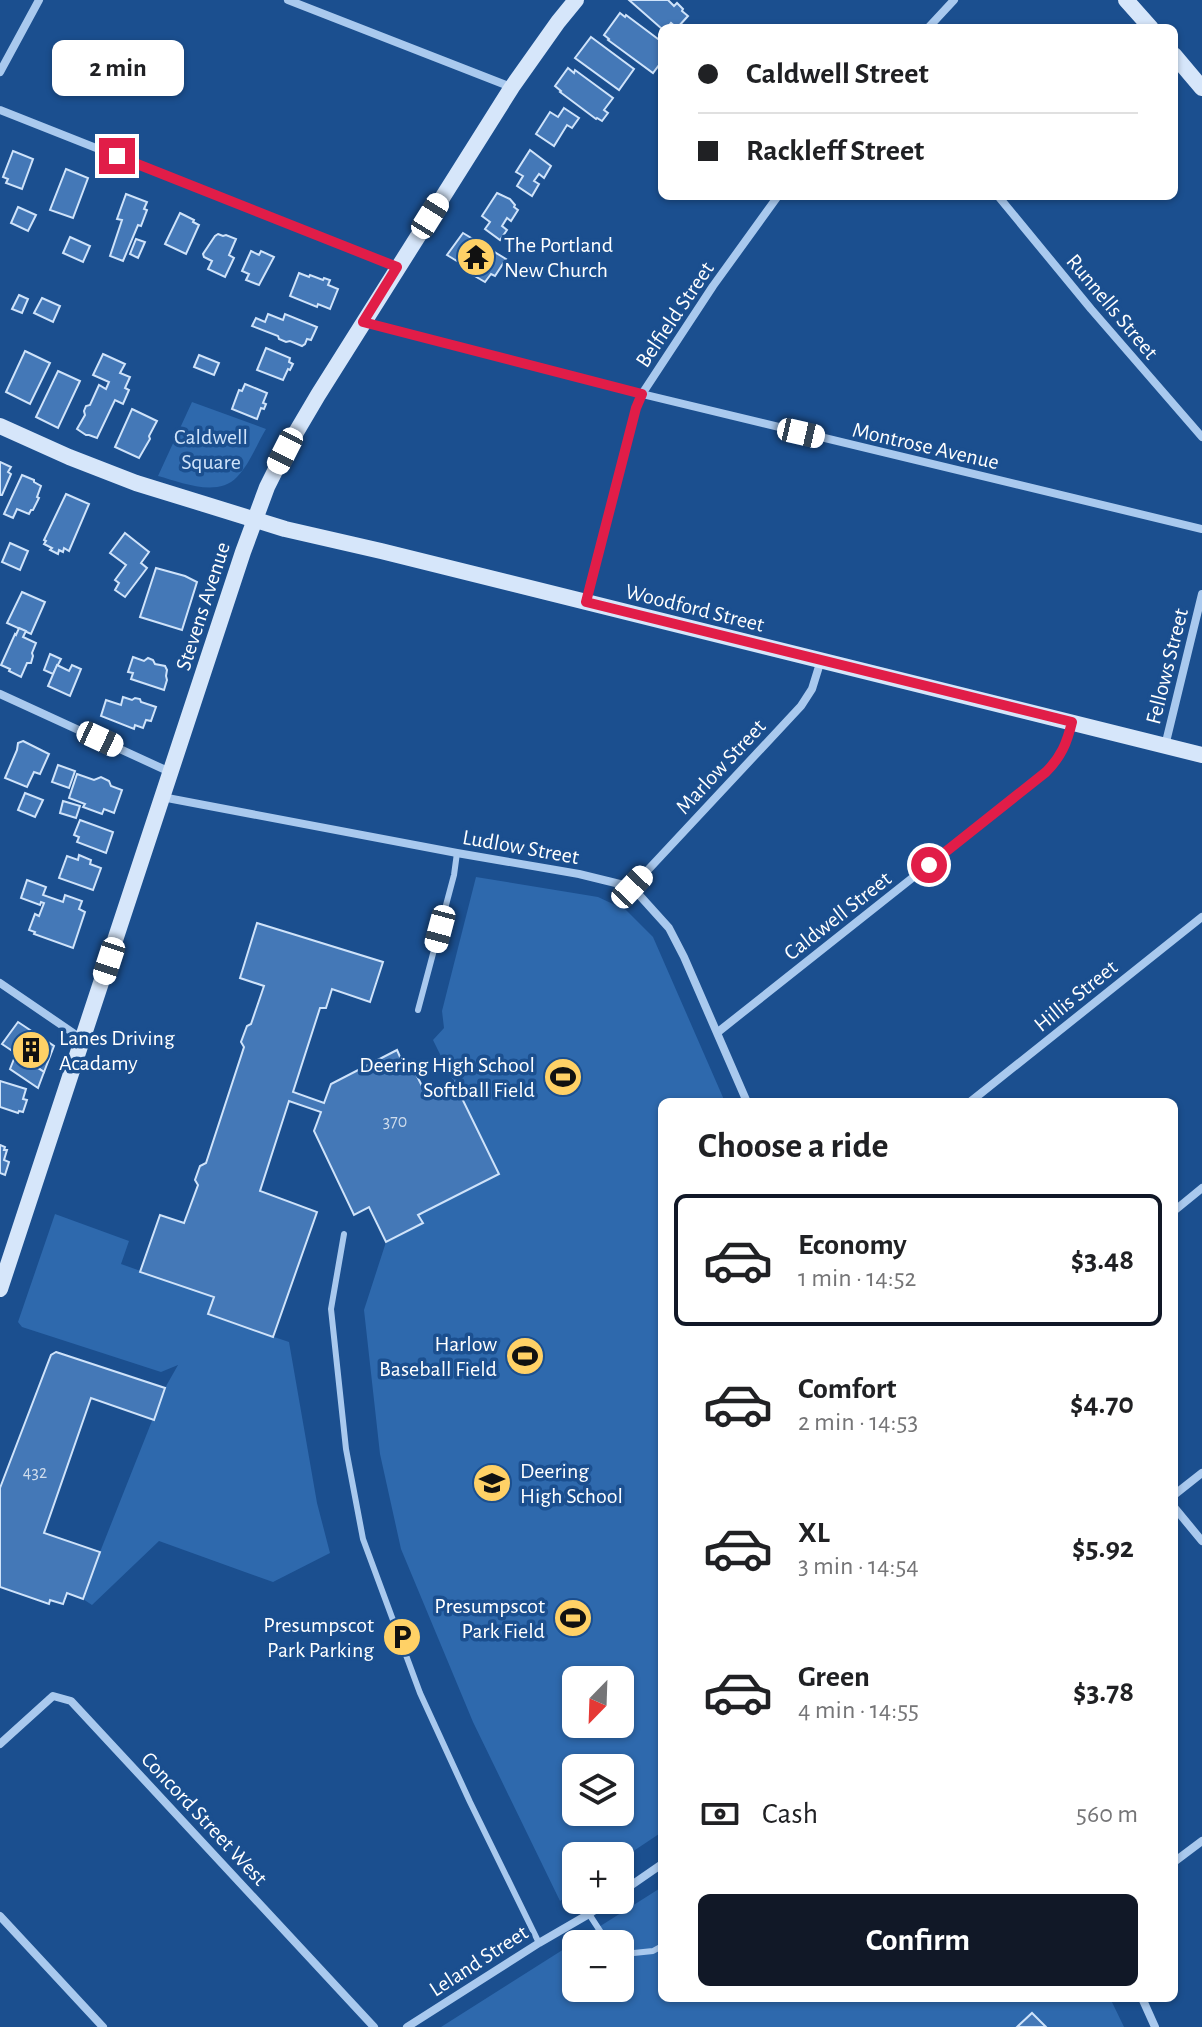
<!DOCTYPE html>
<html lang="en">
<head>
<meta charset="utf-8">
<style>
	body { margin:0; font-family:"Alegreya Sans",sans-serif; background:#f6f6f6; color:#202124; height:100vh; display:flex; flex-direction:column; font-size:30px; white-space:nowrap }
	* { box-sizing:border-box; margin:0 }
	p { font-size:26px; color:#757577 }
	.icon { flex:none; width:44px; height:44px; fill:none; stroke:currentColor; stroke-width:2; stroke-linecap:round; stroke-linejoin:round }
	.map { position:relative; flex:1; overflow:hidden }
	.side { position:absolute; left:658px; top:1098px; width:520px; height:904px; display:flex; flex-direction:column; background:#fff; border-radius:12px; box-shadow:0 2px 6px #0004 }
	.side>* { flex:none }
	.hud { position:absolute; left:658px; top:24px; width:520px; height:176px; border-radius:12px; box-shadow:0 2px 6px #0004; display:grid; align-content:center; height:176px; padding:0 40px; background:#fff }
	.needle { width:52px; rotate:203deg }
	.tools { position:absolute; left:562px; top:1666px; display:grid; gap:16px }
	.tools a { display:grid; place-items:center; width:72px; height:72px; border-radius:12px; background:#fff; box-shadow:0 2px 6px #0004; font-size:40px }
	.end { position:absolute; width:36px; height:36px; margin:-18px; border:10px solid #e11d48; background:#fff; box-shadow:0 0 0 4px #fff }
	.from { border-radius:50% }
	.bubble { position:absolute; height:56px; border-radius:12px; background:#fff; box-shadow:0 2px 6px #0004; font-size:26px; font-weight:600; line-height:56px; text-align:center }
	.car { position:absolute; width:24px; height:48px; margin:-24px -12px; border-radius:10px; box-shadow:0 0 6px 2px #0007; background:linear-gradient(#fff 24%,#345 0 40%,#fff 0 76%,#345 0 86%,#fff 0) }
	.hud b { display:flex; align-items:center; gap:28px; height:76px; font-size:30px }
	.hud b+b { border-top:2px solid #e0e0e0 }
	.hud i { width:20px; height:20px; background:#202124 }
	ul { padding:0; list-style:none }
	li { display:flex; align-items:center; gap:24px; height:132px; margin:0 16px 12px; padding:0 24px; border:4px solid transparent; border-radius:12px }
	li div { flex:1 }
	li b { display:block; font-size:30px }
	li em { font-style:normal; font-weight:600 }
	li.current { border-color:#111827 }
	li>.icon { width:72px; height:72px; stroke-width:1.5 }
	h2 { padding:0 40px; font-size:36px; line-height:96px }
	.pay { display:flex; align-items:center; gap:20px; height:88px; padding:0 40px; font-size:30px }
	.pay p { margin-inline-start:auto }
	.primary-button { display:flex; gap:16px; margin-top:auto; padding:16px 40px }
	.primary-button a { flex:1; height:92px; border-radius:12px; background:#111827; color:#fff; font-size:32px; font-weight:600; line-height:92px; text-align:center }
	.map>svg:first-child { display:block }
</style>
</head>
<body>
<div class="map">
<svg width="1202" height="2027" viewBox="0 0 1202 2027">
	<rect width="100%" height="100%" fill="#1b4f8f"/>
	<g fill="#2e69ad" fill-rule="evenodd">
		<path d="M192,402l74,27c-9,15 -17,36 -29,48 -20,21 -56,5 -79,-1z"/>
		<path d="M476,877l122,20 28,13 27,27 72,165h-63v730l-42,28v-4h-44v34l-16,11 -87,-179 -72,-173 -21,-95 -16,-144 22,-68 36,-18 -4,-9 81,-41 -66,-134 11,-12 -2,-17zM576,1680h44v44h-44zM576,1768h44v44h-44z"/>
		<path d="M55,1214l74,27 -8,23 93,33 -6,18 81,27 28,161 13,50 -57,29 -114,-41 -67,64 -9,-6 17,-47 65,-164 13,-23 -17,7 -139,-45 -4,-5z"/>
		<path d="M662,1887v111h448l14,29h-683zM576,1944h44v44h-44z"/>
	</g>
	<g fill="#4478b7" stroke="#cfe3fa" stroke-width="2">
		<path d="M629,0h39l6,6 3,-3 6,6 -1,2 6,5 -11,12 -6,-5 -4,5 -5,1z"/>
		<path d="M620,13l5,4 1,-2 36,27v19l-9,12 -45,-33 1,-1 -5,-4z"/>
		<path d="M591,37l43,32 -15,21 -44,-32z"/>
		<path d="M568,68l6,5 1,-3 38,28 -9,12 4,3 -6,8 -5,-3 -1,1 -36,-27 1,-1 -6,-5z"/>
		<path d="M564,108l15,10 -7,10 -5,-3 -13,21 -18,-12 14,-22 8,5z"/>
		<path d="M530,150l21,16 -7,12 -5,-4 -5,7 5,3 -7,12 -15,-10 6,-10 -7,-4z"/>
		<path d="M13,151l20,8 -11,30 -16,-6 2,-4 -5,-2z"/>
		<path d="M66,169l22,9 -15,40 -23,-8z"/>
		<path d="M497,193l13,6 5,6 -1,2 4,3 -7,11 -4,-3 -5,8 5,4 -7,10 -15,-11 5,-7 -8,-6z"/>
		<path d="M126,194l21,8 -3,7 3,1 -6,16 -3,-1 -15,36 -13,-5 12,-36 -5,-1z"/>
		<path d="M18,207l18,8 -8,16 -17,-8z"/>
		<path d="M180,213l14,7 -1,2 6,3 -13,29 -21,-10z"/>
		<path d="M463,233l43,26 -11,17 -4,-2 -6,8 -12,-7 2,-3 -28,-17z"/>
		<path d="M218,234l5,2 3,-1 10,4 -7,16 5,3 -9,19 -17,-8 4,-8 -8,-4 -1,-3 12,-18z"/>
		<path d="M70,237l20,9 -7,16 -20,-9z"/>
		<path d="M136,239l9,3 -7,16 -8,-4z"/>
		<path d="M251,251l8,4 2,-4 13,6 -15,28 -13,-5 3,-6 -7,-3z"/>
		<path d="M299,273l10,4 1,-2 13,5 1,-2 6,2 -2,5 10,4 -8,20 -12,-5 -1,3 -27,-11z"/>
		<path d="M19,295l9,4 -6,14 -10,-4z"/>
		<path d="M42,298l18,8 -7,16 -19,-9z"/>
		<path d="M268,314l15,6 2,-6 32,13 -6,13 -4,-1 -2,5 -3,2 -12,-5 -4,1 -7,-3 -1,-3 -26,-10 4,-8 9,4z"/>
		<path d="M266,348l24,10 -1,4 4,2 -3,6 -2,-1 -5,11 -26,-10z"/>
		<path d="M25,351l25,12 -20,41 -24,-12z"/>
		<path d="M103,354l22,10 -5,9 10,4 -5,11 4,2 -6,14 -8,-4 -18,38 -8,-3h-3l-9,-6 8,-14 -1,-4 2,-5 4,-1 9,-20 7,4 3,-7 -16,-7z"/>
		<path d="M199,355l20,8 -5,12 -20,-8z"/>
		<path d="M58,371l22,10 -22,47 -22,-11z"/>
		<path d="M245,384l22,9 -4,10 3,1 -2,5 -3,-1 -4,11 -25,-10 7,-19 3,1z"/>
		<path d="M132,409l25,12 -8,15 1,3 -11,19 -24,-11z"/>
		<path d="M0,462l11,5 -3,5 3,2 -9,21h-2z"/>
		<path d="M22,475l12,5v2l7,4 -4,11 2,1 -6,12h-2l-2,4 -12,-5 -4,9 -9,-4z"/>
		<path d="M66,494l23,10 -20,47 -5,-3 -1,4 -4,-2 -1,4 -8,-4 2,-2 -8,-4 2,-3 -2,-1z"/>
		<path d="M125,533l24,19 -8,11 6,5 -22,29 -10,-7 4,-7 -4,-3 11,-15 -16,-12z"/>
		<path d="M10,543l18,8 -8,19 -18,-8z"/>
		<path d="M156,568l29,8 12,6 -15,48 -42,-13z"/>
		<path d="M22,592l23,10 -14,32 -24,-11z"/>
		<path d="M19,628l7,3 -3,6 13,6 -4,10 1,3 -2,7h-4l-6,14 -12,-6 1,-2 -9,-4 14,-31 1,1z"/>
		<path d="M50,654l11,5 -8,15 -9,-4z"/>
		<path d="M133,657l11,4 4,-3 5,2 2,4 10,2 2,4 -1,6 1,4 -3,10 -33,-11 2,-6 -5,-1z"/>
		<path d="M57,665l12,6 3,-6 9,4 -11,27 -22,-10z"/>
		<path d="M123,697l9,3 3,-2 5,1 1,3 15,5 -5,14 -5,-1 -3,8 -8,-3 -1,4 -33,-13 5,-16 15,5z"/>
		<path d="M23,741l26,13 -9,20 -6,-2 -7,15 -22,-9 12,-28 1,-7z"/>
		<path d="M58,765l17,6 -6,17 -17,-6z"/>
		<path d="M77,774l17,6 7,-3 8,4 2,5 11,4 -8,23 -10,-4 -2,5 -19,-7 2,-3 -16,-6z"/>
		<path d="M25,793l18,7 -8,17 -17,-7z"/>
		<path d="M63,801l17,5 -4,12 -16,-5z"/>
		<path d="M80,820l33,12 -7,21 -29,-11 2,-5 -5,-2z"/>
		<path d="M79,855l12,5 -1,4 11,4 -8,22 -34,-12 8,-22 11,4z"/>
		<path d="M27,880l19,7 -3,8 20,7 2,-7 17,6 -3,8 6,3 -12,36 -39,-14 1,-2 -6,-2 6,-16 4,2 5,-13 -3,-1 -1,3 -19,-7z"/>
		<path d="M257,923l126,39 -13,40 -38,-13 -6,19h-6l-27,84 31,11 7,-19 66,-34 10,23 7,-3 14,28 26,-16 45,92 -81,41 5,8 -37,19 -17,-35 -15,8 -40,-84 7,-19 -32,-11 -29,90 57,21 -44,125 -65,-23 6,-17 -74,-25 20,-57 24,8 14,-38 -3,-5 5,-14 6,-3 38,-116 -3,-5 6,-16 4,-2 13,-38 -24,-8z"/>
		<path d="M18,1022l36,24 -10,26 -42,-28z"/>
		<path d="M16,1054l28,18 -6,16 -28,-19z"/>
		<path d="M0,1081l26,8 -3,10 4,1 -4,12 -4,-1 -1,2 -18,-6z"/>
		<path d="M0,1145l5,2 -1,3h3l-3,10 5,2 -4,13 -5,-2z"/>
		<path d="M56,1352l109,36 -11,32 -63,-22 -47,135 56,19 -17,47 -16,-6 -4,11 -13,-4 -1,4 -49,-17v-99l51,-133z"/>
		<path d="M1032,2013l14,14h-29z"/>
	</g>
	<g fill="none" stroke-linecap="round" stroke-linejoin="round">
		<g stroke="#a9c9ee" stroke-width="6">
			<path d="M418,1010l36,-135 3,-22"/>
			<path d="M344,1234l-13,75 15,140 17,90 57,154 50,109 69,141"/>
			<path d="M589,1914l13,20 11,10"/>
			<path d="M620,1950l4,4 29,-3 9,-5"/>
		</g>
		<g stroke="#a9c9ee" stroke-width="8">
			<path d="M288,0l223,87"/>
			<path d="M928,28l26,-28"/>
			<path d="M0,72l39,-72"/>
			<path d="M0,110l397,157"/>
			<path d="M998,196l93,113 111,128"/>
			<path d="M364,322l278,72 560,135"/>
			<path d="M586,601l50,-193 6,-14 71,-108 65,-90"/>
			<path d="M0,694l170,78"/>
			<path d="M1165,746l37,-152"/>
			<path d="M162,797l295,56 122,21 53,13 37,41 15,29 63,145"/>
			<path d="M632,887l169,-181 11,-17 9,-29"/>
			<path d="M0,983l82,56"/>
			<path d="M718,1032l328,-260c15,-15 21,-29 26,-49"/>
			<path d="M970,1102l232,-185"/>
			<path d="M1174,1211l28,-23"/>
			<path d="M1174,1495l28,-22"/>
			<path d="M1174,1507l28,34"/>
			<path d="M0,1744l53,-48 18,5 303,326"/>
			<path d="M1174,1862l28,-21"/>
			<path d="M620,1893l42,-29"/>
			<path d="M0,1916l103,111"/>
			<path d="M1142,1998l13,29"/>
			<path d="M407,2027l132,-84 50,-29 21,-14"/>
		</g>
		<g stroke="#d6e6fa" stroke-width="16">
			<path d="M1126,0l25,28"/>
			<path d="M1174,55l28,33"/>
			<path d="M0,426l69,31 67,26 149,46 96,22 821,204"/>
			<path d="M0,1289l243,-737 24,-65 18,-36 33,-56 194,-308 46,-65 18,-22"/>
		</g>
	</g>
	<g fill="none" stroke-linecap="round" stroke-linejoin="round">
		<path stroke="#e11d48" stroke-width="10" d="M117,156l280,111 -34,55 279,72 -6,14 -50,194 486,120c-5,21 -11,35 -26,50l-117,93"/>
	</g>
	<defs>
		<g id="temple-disc" transform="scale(2)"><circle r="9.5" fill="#ffd166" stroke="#1b4f8f"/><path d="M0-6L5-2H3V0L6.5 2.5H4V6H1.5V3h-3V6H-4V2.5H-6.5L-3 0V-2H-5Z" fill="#111"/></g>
		<g id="building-disc" transform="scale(2)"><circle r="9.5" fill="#ffd166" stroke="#1b4f8f"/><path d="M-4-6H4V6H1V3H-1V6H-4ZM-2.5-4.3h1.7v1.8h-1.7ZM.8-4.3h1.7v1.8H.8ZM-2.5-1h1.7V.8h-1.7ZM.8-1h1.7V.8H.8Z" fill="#111"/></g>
		<g id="stadium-disc" transform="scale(2)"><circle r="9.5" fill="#ffd166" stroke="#1b4f8f"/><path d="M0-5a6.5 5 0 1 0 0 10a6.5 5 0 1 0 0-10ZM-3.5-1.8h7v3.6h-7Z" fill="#111"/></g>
		<g id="school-disc" transform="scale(2)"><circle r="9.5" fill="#ffd166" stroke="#1b4f8f"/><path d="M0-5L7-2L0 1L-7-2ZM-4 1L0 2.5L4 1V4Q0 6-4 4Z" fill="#111"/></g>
		<g id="parking-disc" transform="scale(2)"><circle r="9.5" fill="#ffd166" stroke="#1b4f8f"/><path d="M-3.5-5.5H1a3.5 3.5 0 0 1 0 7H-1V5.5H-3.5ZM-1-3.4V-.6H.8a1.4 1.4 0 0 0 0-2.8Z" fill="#111"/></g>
	</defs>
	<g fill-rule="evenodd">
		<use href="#temple-disc" x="476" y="257"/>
		<use href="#building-disc" x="31" y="1050"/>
		<use href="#stadium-disc" x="563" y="1077"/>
		<use href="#stadium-disc" x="525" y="1356"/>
		<use href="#school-disc" x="492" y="1483"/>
		<use href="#stadium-disc" x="573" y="1618"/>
		<use href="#parking-disc" x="402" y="1637"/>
	</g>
	<g text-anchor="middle" stroke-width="7" stroke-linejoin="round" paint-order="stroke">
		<g font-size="18" fill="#d0dded">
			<text x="395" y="1127">370</text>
			<text x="35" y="1478">432</text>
		</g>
		<g font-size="22" fill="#fff" stroke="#1b4f8f" text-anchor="end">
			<text x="504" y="252" text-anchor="start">The Portland<tspan x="504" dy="25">New Church</tspan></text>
			<text x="59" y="1045" text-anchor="start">Lanes Driving<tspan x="59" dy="25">Acadamy</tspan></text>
			<text x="535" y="1072">Deering High School<tspan x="535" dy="25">Softball Field</tspan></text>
			<text x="497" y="1351">Harlow<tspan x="497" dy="25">Baseball Field</tspan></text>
			<text x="520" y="1478" text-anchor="start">Deering<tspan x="520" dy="25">High School</tspan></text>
			<text x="545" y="1613">Presumpscot<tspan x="545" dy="25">Park Field</tspan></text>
			<text x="374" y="1632">Presumpscot<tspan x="374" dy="25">Park Parking</tspan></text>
		</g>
		<g font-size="22" fill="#fff" stroke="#1b4f8f">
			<text transform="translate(1113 306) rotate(50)" y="8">Runnells Street</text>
			<text transform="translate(674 314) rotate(-56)" y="8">Belfield Street</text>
			<text transform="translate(926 445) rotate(13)" y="8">Montrose Avenue</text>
			<text transform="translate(202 606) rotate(-72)" y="8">Stevens Avenue</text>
			<text transform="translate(695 607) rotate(14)" y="8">Woodford Street</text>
			<text transform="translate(1166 666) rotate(-76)" y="8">Fellows Street</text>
			<text transform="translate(720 766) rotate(-47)" y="8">Marlow Street</text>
			<text transform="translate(521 846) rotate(10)" y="8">Ludlow Street</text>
			<text transform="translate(837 915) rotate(-38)" y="8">Caldwell Street</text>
			<text transform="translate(1075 995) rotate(-39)" y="8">Hillis Street</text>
			<text transform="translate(205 1818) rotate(47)" y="8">Concord Street West</text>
			<text transform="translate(478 1960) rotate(-33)" y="8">Leland Street</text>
		</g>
		<g font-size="22" fill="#cfe3fa" stroke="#1b4f8f">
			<text x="211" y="444">Caldwell<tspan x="211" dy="25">Square</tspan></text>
		</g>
	</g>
</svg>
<div class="tools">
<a><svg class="needle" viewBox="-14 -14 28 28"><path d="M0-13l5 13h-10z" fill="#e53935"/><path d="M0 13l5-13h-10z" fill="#757577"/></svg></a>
<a><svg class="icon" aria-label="layers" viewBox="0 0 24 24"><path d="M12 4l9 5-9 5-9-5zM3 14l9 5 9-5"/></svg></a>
<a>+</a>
<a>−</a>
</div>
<i class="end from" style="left:929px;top:865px"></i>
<i class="end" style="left:117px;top:156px"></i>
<div class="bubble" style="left:52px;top:40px;width:132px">2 min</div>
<i class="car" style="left:430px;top:216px;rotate:32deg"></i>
<i class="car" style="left:801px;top:433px;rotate:103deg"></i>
<i class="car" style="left:285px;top:451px;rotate:207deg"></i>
<i class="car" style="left:100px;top:739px;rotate:115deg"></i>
<i class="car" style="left:632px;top:887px;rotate:43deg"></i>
<i class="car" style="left:440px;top:929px;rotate:195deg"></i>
<i class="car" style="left:109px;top:961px;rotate:198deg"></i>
<div class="hud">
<b><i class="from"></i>Caldwell Street</b>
<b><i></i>Rackleff Street</b>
</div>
<section class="side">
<h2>Choose a ride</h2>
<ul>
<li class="current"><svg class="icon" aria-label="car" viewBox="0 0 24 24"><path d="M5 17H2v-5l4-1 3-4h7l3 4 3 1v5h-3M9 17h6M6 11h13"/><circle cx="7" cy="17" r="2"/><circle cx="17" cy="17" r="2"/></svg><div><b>Economy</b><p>1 min · 14:52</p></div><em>$3.48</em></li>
<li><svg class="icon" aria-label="car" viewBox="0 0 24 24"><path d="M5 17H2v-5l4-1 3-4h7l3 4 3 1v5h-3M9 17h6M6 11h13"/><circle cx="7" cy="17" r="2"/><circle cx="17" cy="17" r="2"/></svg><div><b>Comfort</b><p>2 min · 14:53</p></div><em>$4.70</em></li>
<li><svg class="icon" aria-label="car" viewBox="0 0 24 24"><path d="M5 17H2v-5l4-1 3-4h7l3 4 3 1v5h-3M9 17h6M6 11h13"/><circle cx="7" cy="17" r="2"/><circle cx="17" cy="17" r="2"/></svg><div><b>XL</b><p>3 min · 14:54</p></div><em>$5.92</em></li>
<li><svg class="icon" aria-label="car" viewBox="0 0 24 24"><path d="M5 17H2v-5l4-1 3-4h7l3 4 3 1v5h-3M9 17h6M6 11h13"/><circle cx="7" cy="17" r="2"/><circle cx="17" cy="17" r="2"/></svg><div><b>Green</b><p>4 min · 14:55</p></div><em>$3.78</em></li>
</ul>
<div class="pay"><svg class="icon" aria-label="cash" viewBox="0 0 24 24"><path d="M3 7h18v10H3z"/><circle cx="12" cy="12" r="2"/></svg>Cash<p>560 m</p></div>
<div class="primary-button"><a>Confirm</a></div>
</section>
</div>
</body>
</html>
